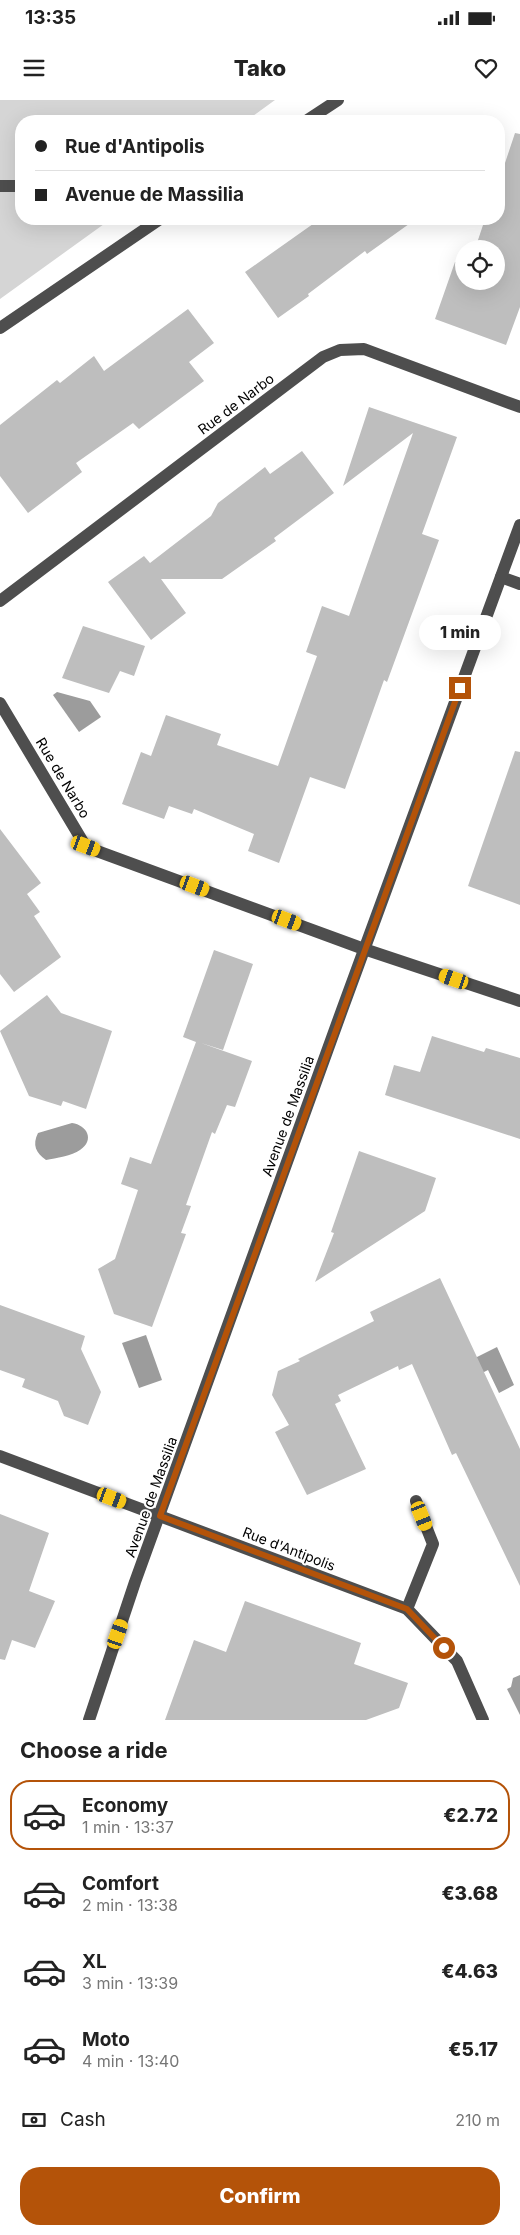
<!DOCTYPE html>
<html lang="en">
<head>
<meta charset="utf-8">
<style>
	body { margin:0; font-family:Inter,sans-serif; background:#f2f2f2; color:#222; height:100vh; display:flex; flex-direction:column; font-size:19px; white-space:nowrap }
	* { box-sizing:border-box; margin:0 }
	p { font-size:16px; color:#767676 }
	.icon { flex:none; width:28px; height:28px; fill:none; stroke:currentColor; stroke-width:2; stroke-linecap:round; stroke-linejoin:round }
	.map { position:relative; height:1620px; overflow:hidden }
	.side { display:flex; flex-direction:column; background:#fff; flex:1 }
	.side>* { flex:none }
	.guide { position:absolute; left:15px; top:15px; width:490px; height:110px; border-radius:20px; box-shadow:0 5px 20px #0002; display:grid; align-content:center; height:110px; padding:0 20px; background:#fff }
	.controls { position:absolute; left:455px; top:140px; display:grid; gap:10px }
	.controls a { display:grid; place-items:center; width:50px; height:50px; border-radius:50%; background:#fff; box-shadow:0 5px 20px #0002; font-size:25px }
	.end { position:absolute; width:22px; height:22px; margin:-11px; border:6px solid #b45309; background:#fff; box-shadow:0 0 0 2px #fff }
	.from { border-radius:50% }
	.bubble { position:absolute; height:35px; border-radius:18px; background:#fff; box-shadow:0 5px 20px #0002; font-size:16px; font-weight:800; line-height:35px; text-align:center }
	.car { position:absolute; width:15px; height:30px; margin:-15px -8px; border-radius:6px; box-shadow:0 0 4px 1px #0007; background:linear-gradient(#f5c518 24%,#345 0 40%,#f5c518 0 76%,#345 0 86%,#f5c518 0) }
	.guide b { display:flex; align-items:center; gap:18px; height:48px; font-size:19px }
	.guide b+b { border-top:1px solid #e0e0e0 }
	.guide i { width:12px; height:12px; background:#222 }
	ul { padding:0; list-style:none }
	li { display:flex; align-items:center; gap:15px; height:70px; margin:0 10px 8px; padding:0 10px; border:2px solid transparent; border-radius:20px }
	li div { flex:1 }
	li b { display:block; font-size:19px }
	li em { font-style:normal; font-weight:800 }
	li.selected { border-color:#b45309 }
	li>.icon { width:45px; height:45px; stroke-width:1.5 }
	h2 { padding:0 20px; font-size:22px; line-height:60px }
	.pay { display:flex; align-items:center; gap:12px; height:55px; padding:0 20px; font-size:19px }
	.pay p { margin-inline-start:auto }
	.cta { display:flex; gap:10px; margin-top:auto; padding:10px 20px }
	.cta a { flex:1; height:58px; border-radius:20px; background:#b45309; color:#fff; font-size:20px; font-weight:800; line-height:58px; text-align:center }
	.status { display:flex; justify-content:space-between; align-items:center; height:35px; padding:0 25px; background:#fff; direction:ltr }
	.status svg { height:14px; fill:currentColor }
	header { display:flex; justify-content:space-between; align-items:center; height:65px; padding:0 20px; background:#fff; font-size:22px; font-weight:800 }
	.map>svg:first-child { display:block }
</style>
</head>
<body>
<div class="status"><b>13:35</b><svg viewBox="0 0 49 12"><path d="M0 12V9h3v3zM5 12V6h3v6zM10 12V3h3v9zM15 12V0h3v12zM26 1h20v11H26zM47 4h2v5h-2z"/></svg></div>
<header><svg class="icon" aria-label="menu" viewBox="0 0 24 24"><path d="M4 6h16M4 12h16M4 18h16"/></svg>Tako<svg class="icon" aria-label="heart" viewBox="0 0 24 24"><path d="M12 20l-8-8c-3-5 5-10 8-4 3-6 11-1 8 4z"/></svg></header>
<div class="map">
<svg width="520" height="1620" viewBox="0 0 520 1620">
	<rect width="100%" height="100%" fill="#fff"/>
	<path fill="#d5d5d5" d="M0,0h275l-29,21h-225v98h90l-111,80z"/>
	<g fill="#9c9c9c">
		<path d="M57,592l33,9 11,16 -22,15 -26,-37z"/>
		<path d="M72,1023c15,2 23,17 8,27 -8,6 -24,8 -34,10 -10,-7 -14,-15 -8,-27z"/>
		<path d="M146,1235l16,45 -23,8 -17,-45z"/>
		<path d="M497,1247l17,38 -15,8 -11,-23 -22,11 -7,-15z"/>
		<path d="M520,1575v40l-13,-26 4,-2 2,-9z"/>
	</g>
	<g fill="#bebebe">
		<path d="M515,33l5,1v173l-14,38 -71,-26 20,-57 9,2v17h32v-32h-21l10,-30h14v-38z"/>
		<path d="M320,119h96l-49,35 -2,-3 -57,43 1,2 -31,22 -33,-46z"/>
		<path d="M188,209l26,34 -25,19 15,19 -65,48 -6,-6 -57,40 6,9 -54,41 -28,-37v-51l57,-45 3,3 34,-27 10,15z"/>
		<path d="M369,307l88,30 -35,97 17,6 -52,142 -3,-2 -39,109 -35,-12 -31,86 -31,-12 6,-17 -60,-25 -2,5 -23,-8 -5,13 -42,-15 19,-52 10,4 15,-41 55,19 -4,11 61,21 39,-110 -11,-4 16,-46 27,10 64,-183 -70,53z"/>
		<path d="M302,351l32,42 -60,45 2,3 -54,38h-61l25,34 -35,27 -43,-58 36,-26 6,7 61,-47 7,-13 47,-36 5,7z"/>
		<path d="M83,526l62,20 -11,30 -14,-5 -11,22 -47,-15z"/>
		<path d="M515,651l5,1v153l-52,-19z"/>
		<path d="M0,729l41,54 -14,11 13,18 -6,4 27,41 -47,35 -14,-18z"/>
		<path d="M214,850l39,14 -30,86 -22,-7 51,18 -17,46 -8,-2 -12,29 -3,-2 -26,73 5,1 -10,27 5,1 -34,93 -38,-13 -16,-45 17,-10 23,-69 -17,-6 9,-27 21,7 45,-122 -13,-5z"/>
		<path d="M47,895l14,18 51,18 -26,78 -23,-8 -2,5 -32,-10 -29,-65z"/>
		<path d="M432,936l52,16 2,-4 34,10v81l-135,-44 9,-30 26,7z"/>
		<path d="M359,1051l77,27 -11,33 -110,71 19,-49 -3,-1z"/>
		<path d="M440,1178l80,171v137l-64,-133 -4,2 -40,-91 -13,6 -1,-4 -60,29 3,6 -6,3 31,65 -59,26 -32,-63 14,-7 -17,-30 6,-24 22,-10 -2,-2 76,-38 -4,-9z"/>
		<path d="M0,1205l85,31 -4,13 20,43 -13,33 -24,-9 -6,-15 -36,-14 3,-8 -25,-9z"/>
		<path d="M0,1414l49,19 -20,58 26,10 -20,47 -23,-8 -7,20 -5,-1z"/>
		<path d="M245,1501l116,42 -7,21 54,19 -9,25 -33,12h-201l29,-80 32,12z"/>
	</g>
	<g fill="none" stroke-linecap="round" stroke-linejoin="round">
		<g stroke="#4e4e4e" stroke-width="12">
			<path d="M306,21l32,-21"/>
			<path d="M0,86h21"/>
			<path d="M0,228l160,-109"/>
			<path d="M501,477l19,7"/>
			<path d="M0,501l323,-244 17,-7 24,-1 156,58"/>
			<path d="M0,603l86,144 278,102 156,52"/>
			<path d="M0,1356l407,153 50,52 26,59"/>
			<path d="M407,1509l26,-65 -17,-43"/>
			<path d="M89,1620l46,-138 207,-572 178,-485"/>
		</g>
	</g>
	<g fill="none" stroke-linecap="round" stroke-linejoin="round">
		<path stroke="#b45309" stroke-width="6" d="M444,1548l-37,-39 -247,-93 300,-828"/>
	</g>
	<g text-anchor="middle" stroke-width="4" stroke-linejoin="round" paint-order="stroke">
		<g font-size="14" fill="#000" stroke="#fff">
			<text transform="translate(236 304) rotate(-37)" y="5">Rue de Narbo</text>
			<text transform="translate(63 678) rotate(59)" y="5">Rue de Narbo</text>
			<text transform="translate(288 1016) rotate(-70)" y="5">Avenue de Massilia</text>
			<text transform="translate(151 1397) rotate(-70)" y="5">Avenue de Massilia</text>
			<text transform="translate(289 1449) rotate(21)" y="5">Rue d'Antipolis</text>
		</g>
	</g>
</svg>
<div class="controls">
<a><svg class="icon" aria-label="locate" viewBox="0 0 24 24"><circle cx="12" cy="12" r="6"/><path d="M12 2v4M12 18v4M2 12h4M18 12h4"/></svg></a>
</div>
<i class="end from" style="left:444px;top:1548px"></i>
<i class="end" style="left:460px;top:588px"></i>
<div class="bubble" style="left:419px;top:515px;width:82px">1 min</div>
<i class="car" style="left:86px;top:746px;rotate:110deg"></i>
<i class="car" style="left:195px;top:786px;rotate:110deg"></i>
<i class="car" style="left:287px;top:820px;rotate:110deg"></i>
<i class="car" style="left:454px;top:879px;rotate:289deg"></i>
<i class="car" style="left:112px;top:1398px;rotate:111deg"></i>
<i class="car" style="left:422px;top:1416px;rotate:158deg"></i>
<i class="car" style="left:118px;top:1534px;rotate:19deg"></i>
<div class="guide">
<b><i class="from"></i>Rue d'Antipolis</b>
<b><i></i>Avenue de Massilia</b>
</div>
</div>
<section class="side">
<h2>Choose a ride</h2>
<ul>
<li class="selected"><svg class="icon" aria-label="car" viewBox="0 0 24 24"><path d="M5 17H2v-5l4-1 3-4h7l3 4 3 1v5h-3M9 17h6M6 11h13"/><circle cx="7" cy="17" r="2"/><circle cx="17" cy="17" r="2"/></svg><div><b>Economy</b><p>1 min · 13:37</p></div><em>€2.72</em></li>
<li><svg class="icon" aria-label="car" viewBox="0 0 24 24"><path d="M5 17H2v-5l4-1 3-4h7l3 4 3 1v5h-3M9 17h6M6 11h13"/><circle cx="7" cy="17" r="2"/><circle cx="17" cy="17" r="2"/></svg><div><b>Comfort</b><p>2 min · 13:38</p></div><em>€3.68</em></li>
<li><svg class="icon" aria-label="car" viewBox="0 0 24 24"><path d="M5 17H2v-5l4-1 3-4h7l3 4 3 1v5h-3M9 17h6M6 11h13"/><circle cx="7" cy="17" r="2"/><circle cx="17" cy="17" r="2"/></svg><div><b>XL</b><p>3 min · 13:39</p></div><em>€4.63</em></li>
<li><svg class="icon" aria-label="car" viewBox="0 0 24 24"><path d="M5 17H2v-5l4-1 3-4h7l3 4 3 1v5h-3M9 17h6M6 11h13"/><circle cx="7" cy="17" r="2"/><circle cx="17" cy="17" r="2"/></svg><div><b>Moto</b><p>4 min · 13:40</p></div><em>€5.17</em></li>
</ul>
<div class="pay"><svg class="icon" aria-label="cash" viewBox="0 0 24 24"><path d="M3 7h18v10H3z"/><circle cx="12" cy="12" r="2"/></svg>Cash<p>210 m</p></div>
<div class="cta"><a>Confirm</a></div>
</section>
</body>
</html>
